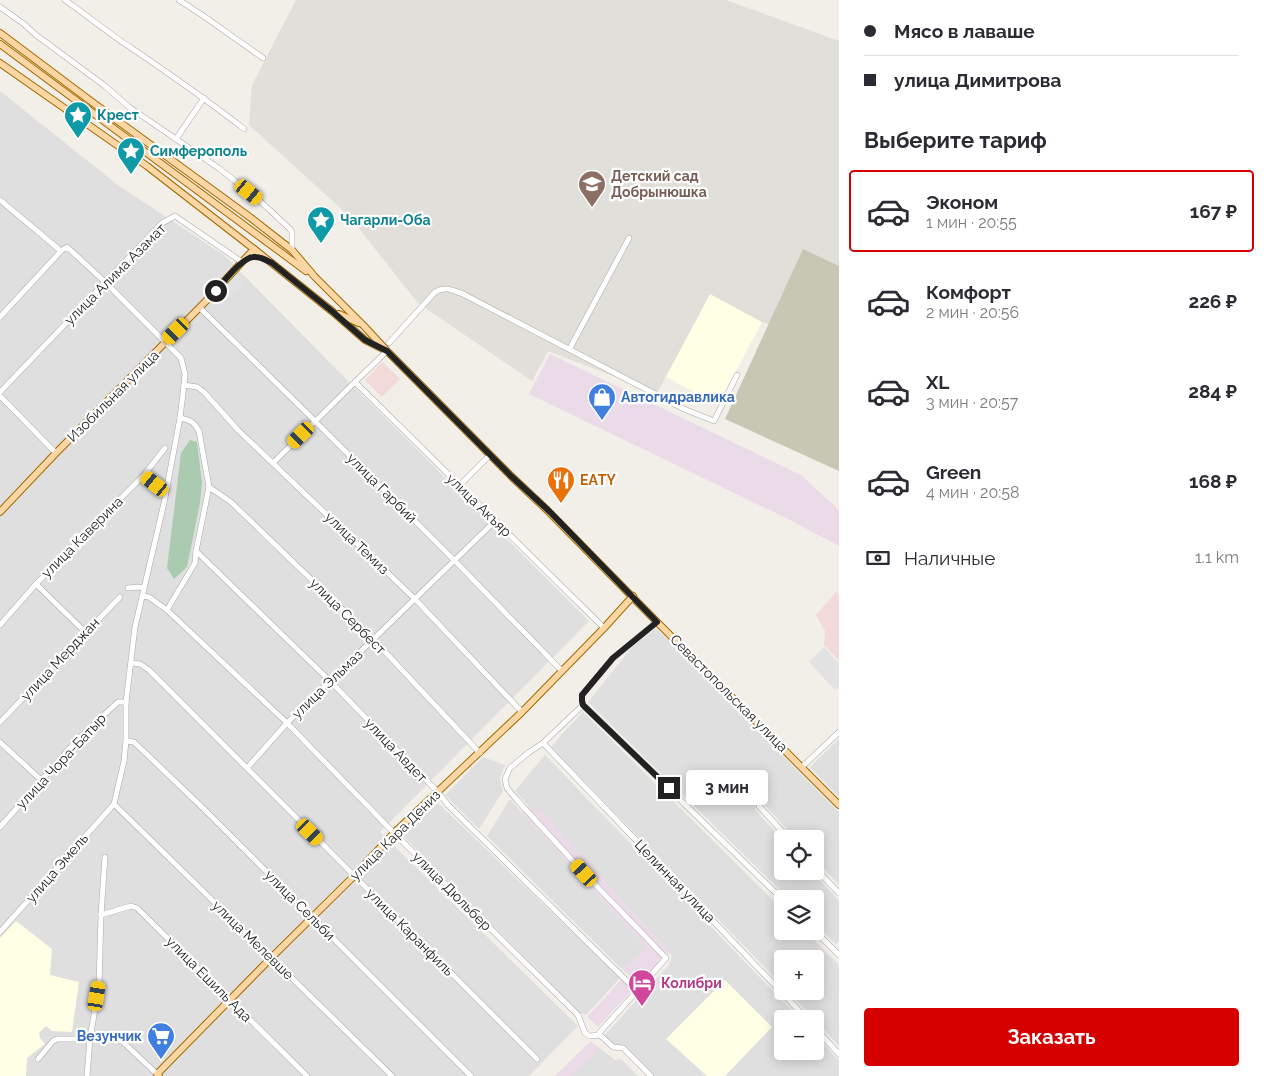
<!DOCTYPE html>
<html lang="ru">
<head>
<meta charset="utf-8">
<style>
	body { margin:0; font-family:Raleway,sans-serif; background:#f2f2f3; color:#2b2b33; height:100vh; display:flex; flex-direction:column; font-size:19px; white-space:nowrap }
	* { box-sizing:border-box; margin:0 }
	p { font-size:16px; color:#7c7c81 }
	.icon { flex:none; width:28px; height:28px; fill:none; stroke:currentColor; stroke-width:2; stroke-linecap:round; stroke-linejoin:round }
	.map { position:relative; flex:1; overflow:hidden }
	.drawer { display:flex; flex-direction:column; background:#fff; width:425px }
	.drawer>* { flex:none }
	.banner { display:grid; align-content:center; height:110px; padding:0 25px; background:#fff }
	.fabs { position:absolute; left:774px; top:830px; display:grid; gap:10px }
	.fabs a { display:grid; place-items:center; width:50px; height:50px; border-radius:5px; background:#fff; box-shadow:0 2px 12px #0003; font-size:25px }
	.end { position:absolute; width:22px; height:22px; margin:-11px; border:6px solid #222; background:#fff; box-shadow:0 0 0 2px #fff }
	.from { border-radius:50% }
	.bubble { position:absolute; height:35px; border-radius:5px; background:#fff; box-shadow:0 2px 12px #0003; font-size:16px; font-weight:700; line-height:35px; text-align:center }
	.car { position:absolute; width:15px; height:30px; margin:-15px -8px; border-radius:6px; box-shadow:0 0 4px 1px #0007; background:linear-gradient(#f5c518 24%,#345 0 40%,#f5c518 0 76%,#345 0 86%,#f5c518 0) }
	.banner b { display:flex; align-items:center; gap:18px; height:48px; font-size:19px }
	.banner b+b { border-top:1px solid #e1e1e2 }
	.banner i { width:12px; height:12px; background:#2b2b33 }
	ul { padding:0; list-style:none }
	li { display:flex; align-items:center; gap:15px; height:82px; margin:0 10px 8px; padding:0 15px; border:2px solid transparent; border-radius:5px }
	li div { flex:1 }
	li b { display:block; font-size:19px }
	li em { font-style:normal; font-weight:700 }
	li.selected { border-color:#d40000 }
	li>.icon { width:45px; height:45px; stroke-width:1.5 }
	h2 { padding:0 25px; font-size:22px; line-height:60px }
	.pay { display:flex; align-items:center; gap:12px; height:55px; padding:0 25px; font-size:19px }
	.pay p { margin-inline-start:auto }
	.button { display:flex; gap:10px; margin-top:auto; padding:10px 25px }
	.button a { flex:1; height:58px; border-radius:5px; background:#d40000; color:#fff; font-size:20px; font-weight:700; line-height:58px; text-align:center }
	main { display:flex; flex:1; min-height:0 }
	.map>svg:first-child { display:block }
</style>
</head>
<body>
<main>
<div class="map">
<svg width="839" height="1076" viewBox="0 0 839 1076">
	<rect width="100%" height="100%" fill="#f2efe9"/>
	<g fill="#e0dfdf">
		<path d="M0,91l119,95 105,69 112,114 253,252 -209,211 198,194 -49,50h-529z"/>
		<path d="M656,628l183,184v73l-24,-26v-20h-19l-33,-36h-8v7l27,29v32h30l27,30v40l-3,3 -21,-20v-25h-26l-201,-197 44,-55z"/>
		<path d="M583,712l199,197v22h23l34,34v81l-51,-55h27v-32h-33v26l-231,-238 12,-14z"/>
		<path d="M839,739v58l-29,-30z"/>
		<path d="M545,755l255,264h-18v32h33v-16l24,26v15h-186l-27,-27h-8l-15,-12 65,-71 4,-10 -132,-147 -5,4 -20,-22z"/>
		<path d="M483,757l22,8 -5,13 3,13 -24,38 -34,-34z"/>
		<path d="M510,799l137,149 -24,22 -136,-134z"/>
		<path d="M438,803l182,175 -34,37 -6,-2 -177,-177z"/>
		<path d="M587,1045h9l19,15 6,-1 17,17h-83z"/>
	</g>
	<g fill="#f2dad9">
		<path d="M382,362l18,17 -18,18 -17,-17z"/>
		<path d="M836,592l3,3v66l-15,-16 1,-14 -9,-16z"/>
	</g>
	<g fill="#ebdbe8">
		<path d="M550,354l251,121 38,35v36l-53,-28 -257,-124z"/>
		<path d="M528,806l7,6 5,-4 129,145 -31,31 -15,-14 24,-22 -126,-136z"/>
		<path d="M622,979l11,10 -35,38 -11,-10z"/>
		<path d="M591,1041l8,8 -27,27h-16z"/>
	</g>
	<g fill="#ffffe5">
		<path d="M710,294l52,28 -44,83 -52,-28z"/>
		<path d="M16,921l36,28 -2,26 29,7 -7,50 -20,-1 -6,-5 -7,7 1,5 5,6 -18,14 -1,18h-26v-138z"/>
		<path d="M725,980l47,47 -47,49h-18l-41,-37z"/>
	</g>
	<path fill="#e1dfda" d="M296,0h430l113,41v225l-36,-16 -34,74 -7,-2 -52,-28 -53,99 -109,-42 -16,30 -114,-78 -69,-87 -100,-91 3,-40z"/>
	<path fill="#c7c7b4" d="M803,249l36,17v205l-114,-52z"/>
	<path fill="#aacbaf" d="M190,440l7,2 5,40 -2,21 -13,64 -13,12 -7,-11 14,-115z"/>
	<g fill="#e2e2e2">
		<path d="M237,274l6,4 -1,6 -12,13 -7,-2 -3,-3z"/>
		<path d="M824,647l15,17v22l-4,4 -26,-28z"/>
	</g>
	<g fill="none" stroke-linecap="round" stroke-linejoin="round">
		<g stroke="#a9a9a9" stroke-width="6">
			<g id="minor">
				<path d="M65,0c23,16 44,34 68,49 38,26 76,52 111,80"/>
				<path d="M179,0l26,17 58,41"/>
				<path d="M0,7l24,17 12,11 69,51 24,21 91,62 40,32 30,28 2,3v18"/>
				<path d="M176,139l28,-41"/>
				<path d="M0,200l61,51"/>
				<path d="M200,308l115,113 139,139 108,111"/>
				<path d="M0,317l61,-66 6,-4 38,35 76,76 4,16 -1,11 -4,33 -16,85 -29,124 -9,75v39l-2,20 -10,43 -114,128"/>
				<path d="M389,343l46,-51c10,-6 17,-2 28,2l221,115 30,12 23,-46"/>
				<path d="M570,348l59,-110"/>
				<path d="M355,382l249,246"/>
				<path d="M184,385l13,2 7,5 34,38 176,168 108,114"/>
				<path d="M0,392l162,-169 13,-7 67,46"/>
				<path d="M0,396l56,57"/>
				<path d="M273,463l82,-81 32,-31"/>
				<path d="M144,475l11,8 12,4"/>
				<path d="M459,486l31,-31"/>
				<path d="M209,487l22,15 142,137 107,114"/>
				<path d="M196,551l134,130 108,111 10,13 189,186"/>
				<path d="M36,584l50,49"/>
				<path d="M128,588l9,-1 7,1"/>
				<path d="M142,596l7,1 18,13 120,113 107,110 184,182 7,18 5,3 10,-1 13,12 10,1 28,28"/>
				<path d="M167,610l28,-47 1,-12 13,-64 -10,-56c-5,-9 -9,-11 -19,-13"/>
				<path d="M657,622l-44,36 -31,37v6l1,4 199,194"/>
				<path d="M0,625l36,-41 108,-109 21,-27"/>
				<path d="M131,663l9,1 9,6 388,389"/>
				<path d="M583,705l-40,38 -15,10 -18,15 -5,11 2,9 10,12 67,73 82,85 -29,33 -38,42 1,2"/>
				<path d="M0,722l120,-125"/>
				<path d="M126,741l8,1 71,68 266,266"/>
				<path d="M0,742l41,38"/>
				<path d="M543,743l264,276"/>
				<path d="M802,767l37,-35"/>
				<path d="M247,768l40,-45 209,-203"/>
				<path d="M114,804l278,272"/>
				<path d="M759,806l30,33"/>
				<path d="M0,827l79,-89 39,-36h8"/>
				<path d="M815,868l24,25"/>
				<path d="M101,915l30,-9 6,2 170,168"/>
				<path d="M815,931l24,24"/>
				<path d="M815,1028l24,26"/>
				<path d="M38,1059l15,-18 4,-2h55l6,1 5,2 34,32"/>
				<path d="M87,1076l3,-37 9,-54 2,-70 4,-58"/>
			</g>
		</g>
		<g stroke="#a06b00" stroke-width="8">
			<g id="major">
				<path d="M0,33l92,69 159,116 41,32 23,27 49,49 23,25 124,125 36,34 110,112 182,183"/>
				<path d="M0,44l306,227"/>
				<path d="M0,63l147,103 107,83"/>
				<path d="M339,314l20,9"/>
				<path d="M0,512l56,-59 150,-152 48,-52 79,63 32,28 18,9"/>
				<path d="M159,1076l-2,-2 114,-116 83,-82 40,-43 128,-121 82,-84 29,-32"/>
			</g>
		</g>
		<use href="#minor" stroke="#fff" stroke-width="5"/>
		<use href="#major" stroke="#fcd6a4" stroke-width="6"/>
	</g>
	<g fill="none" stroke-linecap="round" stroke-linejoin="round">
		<path stroke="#222" stroke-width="6" d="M216,291c7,-9 26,-33 37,-34 7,-1 13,3 19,6l61,49 32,28 22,11 124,125 39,36 107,110 -44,36 -31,37v6l1,4 86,83"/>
	</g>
	<defs>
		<g id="sight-pin" transform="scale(1.4375)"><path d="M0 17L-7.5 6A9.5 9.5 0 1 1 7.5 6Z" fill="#0f9aa8" stroke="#fff"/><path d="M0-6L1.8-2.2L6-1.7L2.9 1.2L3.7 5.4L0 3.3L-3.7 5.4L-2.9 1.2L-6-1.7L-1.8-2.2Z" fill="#fff"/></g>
		<g id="school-pin" transform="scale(1.4375)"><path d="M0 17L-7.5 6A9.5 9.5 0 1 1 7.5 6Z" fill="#8d6e63" stroke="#fff"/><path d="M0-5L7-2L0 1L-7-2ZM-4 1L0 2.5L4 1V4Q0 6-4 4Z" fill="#fff"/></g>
		<g id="shop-pin" transform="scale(1.4375)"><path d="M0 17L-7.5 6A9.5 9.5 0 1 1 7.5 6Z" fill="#3f7fe0" stroke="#fff"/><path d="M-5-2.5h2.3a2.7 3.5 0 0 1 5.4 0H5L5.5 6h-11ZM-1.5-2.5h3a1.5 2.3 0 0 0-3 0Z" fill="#fff"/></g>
		<g id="restaurant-pin" transform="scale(1.4375)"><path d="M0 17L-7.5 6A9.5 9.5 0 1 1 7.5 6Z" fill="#e8710a" stroke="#fff"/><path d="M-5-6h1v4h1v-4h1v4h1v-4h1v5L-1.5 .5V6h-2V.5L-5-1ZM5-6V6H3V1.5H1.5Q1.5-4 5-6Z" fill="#fff"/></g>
		<g id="hotel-pin" transform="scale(1.4375)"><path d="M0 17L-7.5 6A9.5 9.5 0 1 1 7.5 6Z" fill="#d1479c" stroke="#fff"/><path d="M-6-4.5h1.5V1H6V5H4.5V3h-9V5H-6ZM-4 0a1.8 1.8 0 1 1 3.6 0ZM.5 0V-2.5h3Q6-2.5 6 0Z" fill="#fff"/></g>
		<g id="supermarket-pin" transform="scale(1.4375)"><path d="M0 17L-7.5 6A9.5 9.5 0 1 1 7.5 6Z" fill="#3f7fe0" stroke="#fff"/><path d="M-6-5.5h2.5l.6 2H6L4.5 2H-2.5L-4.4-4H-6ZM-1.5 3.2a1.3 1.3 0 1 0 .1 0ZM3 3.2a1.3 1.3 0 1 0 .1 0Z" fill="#fff"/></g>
	</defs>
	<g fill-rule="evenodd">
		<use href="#sight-pin" x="78" y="115"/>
		<use href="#sight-pin" x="131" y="151"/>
		<use href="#school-pin" x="592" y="184"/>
		<use href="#sight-pin" x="321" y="220"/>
		<use href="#shop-pin" x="602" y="397"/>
		<use href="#restaurant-pin" x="561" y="480"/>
		<use href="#hotel-pin" x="642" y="983"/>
		<use href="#supermarket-pin" x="161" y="1036"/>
	</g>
	<g text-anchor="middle" stroke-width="4.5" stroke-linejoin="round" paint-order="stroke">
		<g font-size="14" font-weight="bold" fill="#0d838f" stroke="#fff" text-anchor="start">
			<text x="97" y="120">Крест</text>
			<text x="150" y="156">Симферополь</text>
			<text x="340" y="225">Чагарли-Оба</text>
		</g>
		<g font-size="14" font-weight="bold" fill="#785e54" stroke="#fff" text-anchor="start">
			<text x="611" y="181">Детский сад<tspan x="611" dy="16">Добрынюшка</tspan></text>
		</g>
		<g font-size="14" fill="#222" stroke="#fff">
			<text transform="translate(115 274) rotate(-45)" y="5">улица Алима Азамат</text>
			<text transform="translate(113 396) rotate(-45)" y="5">Изобильная улица</text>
			<text transform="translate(382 488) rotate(45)" y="5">улица Гарбий</text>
			<text transform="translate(479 505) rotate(44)" y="5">улица Акъяр</text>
			<text transform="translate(82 537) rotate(-45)" y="5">улица Каверина</text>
			<text transform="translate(357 543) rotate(44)" y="5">улица Темиз</text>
			<text transform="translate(348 616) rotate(45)" y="5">улица Сербест</text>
			<text transform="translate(60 659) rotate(-47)" y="5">улица Мерджан</text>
			<text transform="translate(327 684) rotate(-44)" y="5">улица Эльмаз</text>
			<text transform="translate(729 693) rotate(45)" y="5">Севастопольская улица</text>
			<text transform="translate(396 750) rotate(46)" y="5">улица Авдет</text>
			<text transform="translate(61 761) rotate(-47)" y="5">улица Чора-Батыр</text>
			<text transform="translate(395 835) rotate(-45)" y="5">улица Кара Дениз</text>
			<text transform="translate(57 868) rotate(-49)" y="5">улица Эмель</text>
			<text transform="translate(675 881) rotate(46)" y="5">Целинная улица</text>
			<text transform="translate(452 891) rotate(45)" y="5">улица Дюльбер</text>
			<text transform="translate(300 905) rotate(45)" y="5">улица Сельби</text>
			<text transform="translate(410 932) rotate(45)" y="5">улица Каранфиль</text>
			<text transform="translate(253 940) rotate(44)" y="5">улица Мелевше</text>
			<text transform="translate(209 979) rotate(45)" y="5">улица Ешиль Ада</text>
		</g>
		<g font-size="14" font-weight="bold" fill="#366cbe" stroke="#fff" text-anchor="start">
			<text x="621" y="402">Автогидравлика</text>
			<text x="142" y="1041" text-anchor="end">Везунчик</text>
		</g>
		<g font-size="14" font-weight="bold" fill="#c56008" stroke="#fff" text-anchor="start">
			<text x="580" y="485">EАTY</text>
		</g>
		<g font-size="14" font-weight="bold" fill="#b23c85" stroke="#fff" text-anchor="start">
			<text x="661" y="988">Колибри</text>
		</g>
	</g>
</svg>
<div class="fabs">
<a><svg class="icon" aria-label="locate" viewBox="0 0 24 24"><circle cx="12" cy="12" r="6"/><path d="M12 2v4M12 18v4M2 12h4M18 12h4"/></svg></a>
<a><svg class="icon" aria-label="layers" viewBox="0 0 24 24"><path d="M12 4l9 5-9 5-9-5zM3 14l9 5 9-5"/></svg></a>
<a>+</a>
<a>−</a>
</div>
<i class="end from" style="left:216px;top:291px"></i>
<i class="end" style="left:669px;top:788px"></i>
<div class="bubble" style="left:686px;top:770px;width:82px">3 мин</div>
<i class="car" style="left:249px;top:192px;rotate:129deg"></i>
<i class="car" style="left:176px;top:331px;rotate:225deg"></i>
<i class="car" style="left:301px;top:435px;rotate:225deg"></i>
<i class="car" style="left:155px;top:484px;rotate:309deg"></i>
<i class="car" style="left:310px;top:832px;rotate:135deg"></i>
<i class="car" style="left:584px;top:873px;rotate:318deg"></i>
<i class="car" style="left:97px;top:996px;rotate:9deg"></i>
</div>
<section class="drawer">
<div class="banner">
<b><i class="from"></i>Мясо в лаваше</b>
<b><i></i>улица Димитрова</b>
</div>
<h2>Выберите тариф</h2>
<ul>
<li class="selected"><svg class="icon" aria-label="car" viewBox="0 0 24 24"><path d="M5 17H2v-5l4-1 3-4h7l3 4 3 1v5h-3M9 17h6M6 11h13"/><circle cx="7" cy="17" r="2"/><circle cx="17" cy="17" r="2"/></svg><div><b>Эконом</b><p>1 мин · 20:55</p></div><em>167 ₽</em></li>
<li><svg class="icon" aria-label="car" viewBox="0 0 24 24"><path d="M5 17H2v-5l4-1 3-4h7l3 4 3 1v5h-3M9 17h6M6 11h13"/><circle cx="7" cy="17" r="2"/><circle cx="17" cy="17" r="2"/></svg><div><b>Комфорт</b><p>2 мин · 20:56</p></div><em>226 ₽</em></li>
<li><svg class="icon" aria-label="car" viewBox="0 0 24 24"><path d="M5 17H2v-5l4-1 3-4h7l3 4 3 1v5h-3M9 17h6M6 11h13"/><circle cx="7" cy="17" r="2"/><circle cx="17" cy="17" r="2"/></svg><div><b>XL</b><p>3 мин · 20:57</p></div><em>284 ₽</em></li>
<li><svg class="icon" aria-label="car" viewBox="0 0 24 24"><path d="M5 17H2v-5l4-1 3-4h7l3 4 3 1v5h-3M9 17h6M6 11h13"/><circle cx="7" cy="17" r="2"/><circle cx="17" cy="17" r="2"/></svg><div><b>Green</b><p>4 мин · 20:58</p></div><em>168 ₽</em></li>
</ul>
<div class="pay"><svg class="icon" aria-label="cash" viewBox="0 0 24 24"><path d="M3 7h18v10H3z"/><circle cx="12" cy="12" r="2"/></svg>Наличные<p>1.1 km</p></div>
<div class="button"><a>Заказать</a></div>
</section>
</main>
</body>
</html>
